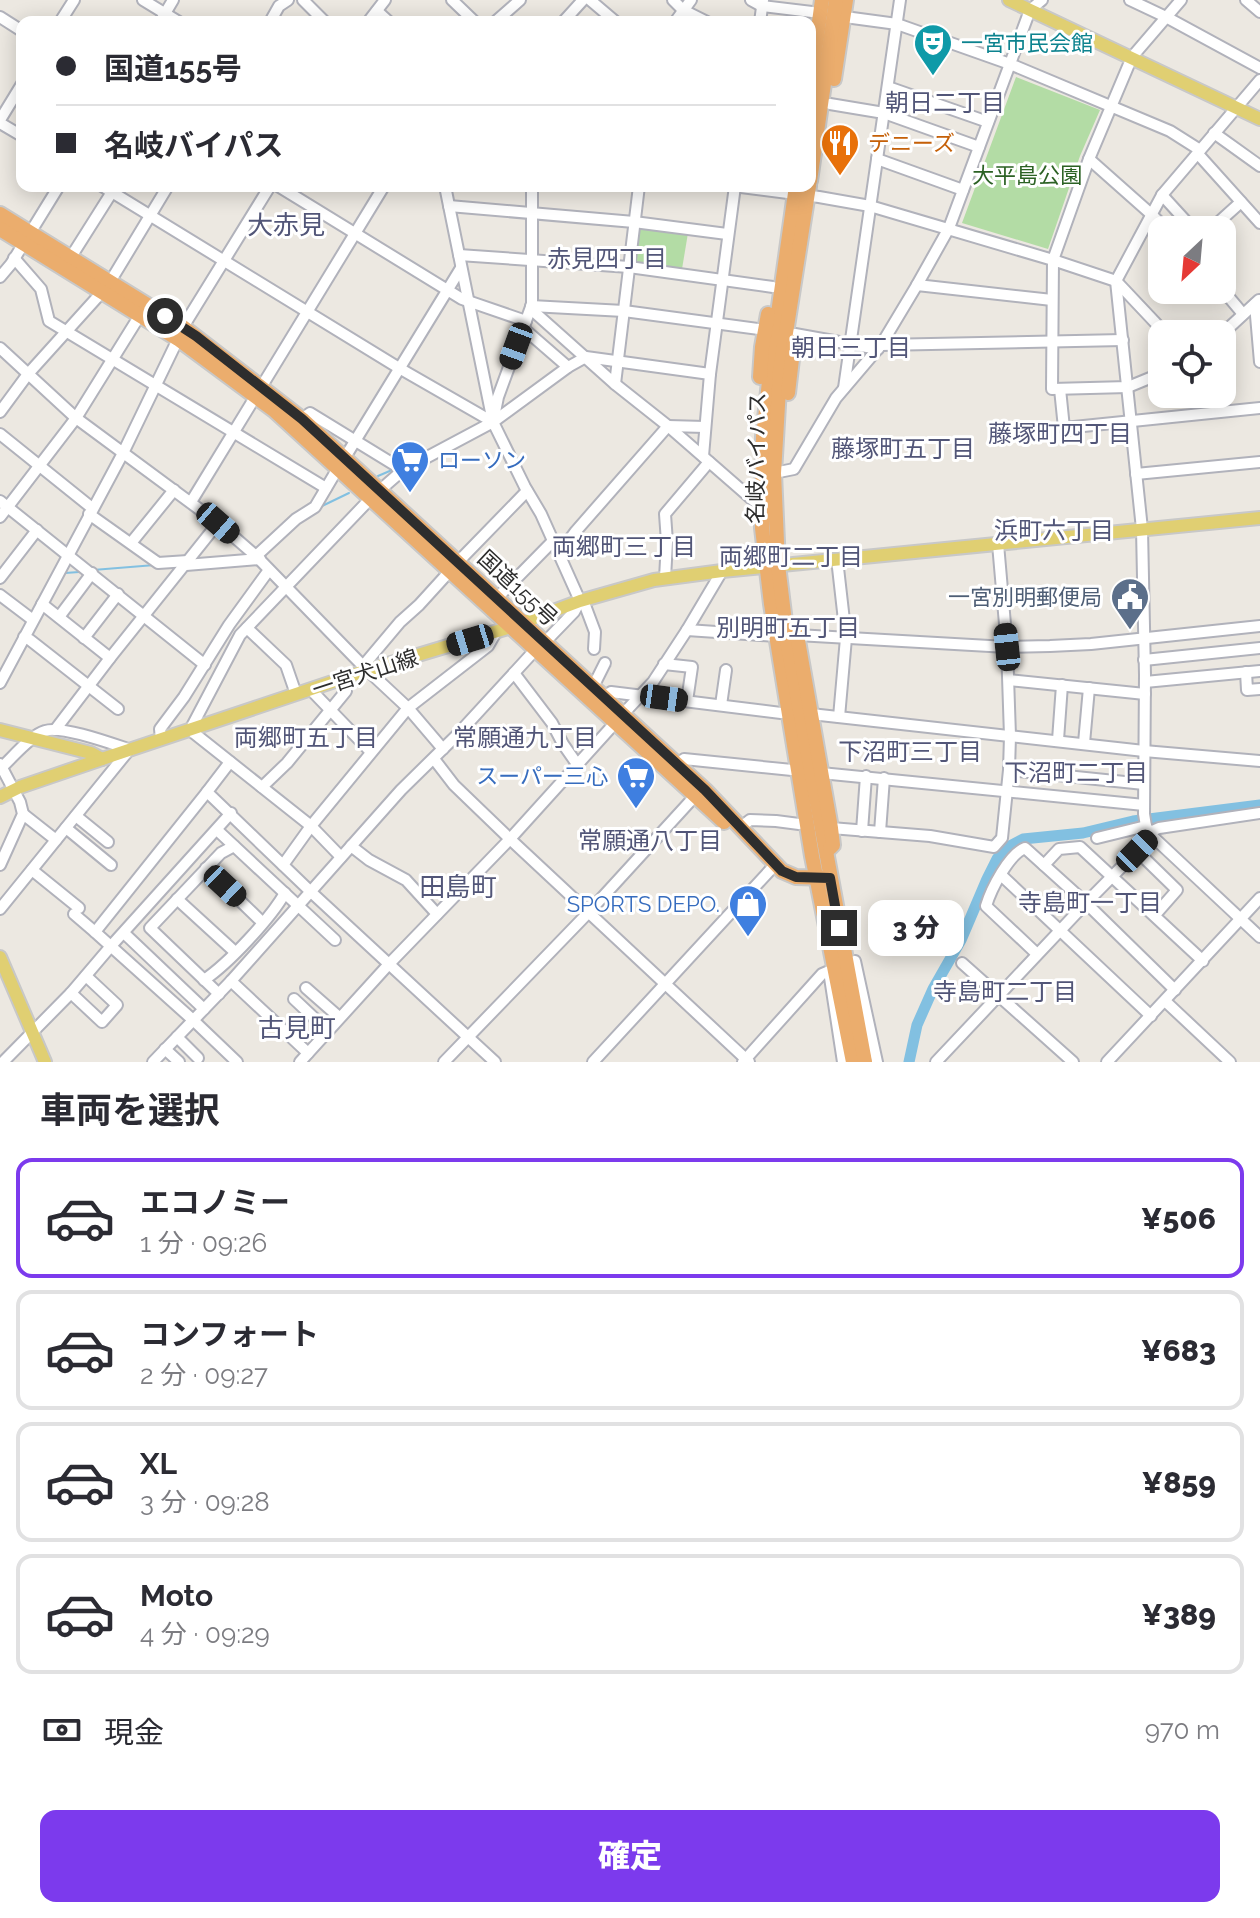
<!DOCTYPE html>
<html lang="ja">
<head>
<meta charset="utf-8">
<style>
	body { margin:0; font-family:Raleway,"Noto Sans JP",sans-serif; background:#f2f2f3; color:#2b2b33; height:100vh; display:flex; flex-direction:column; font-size:30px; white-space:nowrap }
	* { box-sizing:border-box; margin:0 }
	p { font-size:26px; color:#7c7c81 }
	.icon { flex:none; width:44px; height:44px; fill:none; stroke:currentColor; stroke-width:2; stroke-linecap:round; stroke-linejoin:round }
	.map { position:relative; height:1062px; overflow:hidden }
	.sheet { display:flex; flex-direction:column; background:#fff; flex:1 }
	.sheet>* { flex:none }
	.hud { position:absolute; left:16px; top:16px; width:800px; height:176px; border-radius:16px; box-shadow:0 4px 20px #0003; display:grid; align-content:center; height:176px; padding:0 40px; background:#fff }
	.needle { width:52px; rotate:206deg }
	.fabs { position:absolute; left:1148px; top:216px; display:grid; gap:16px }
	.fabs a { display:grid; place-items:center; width:88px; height:88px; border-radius:16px; background:#fff; box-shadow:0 4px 20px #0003; font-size:40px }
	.end { position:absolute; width:36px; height:36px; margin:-18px; border:10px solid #2d2d2d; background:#fff; box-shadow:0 0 0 4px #fff }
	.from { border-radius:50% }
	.bubble { position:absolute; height:56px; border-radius:16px; background:#fff; box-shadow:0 4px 20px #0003; font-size:26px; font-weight:800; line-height:56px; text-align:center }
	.car { position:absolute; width:24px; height:48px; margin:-24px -12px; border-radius:10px; box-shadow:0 0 6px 2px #0007; background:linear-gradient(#222 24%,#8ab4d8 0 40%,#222 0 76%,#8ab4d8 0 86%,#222 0) }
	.hud b { display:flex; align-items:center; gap:28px; height:76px; font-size:30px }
	.hud b+b { border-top:2px solid #e1e1e2 }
	.hud i { width:20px; height:20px; background:#2b2b33 }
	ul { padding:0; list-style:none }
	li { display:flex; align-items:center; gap:24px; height:120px; margin:0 16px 12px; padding:0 24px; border:4px solid #e1e1e2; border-radius:16px }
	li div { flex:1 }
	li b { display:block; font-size:30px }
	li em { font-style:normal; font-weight:800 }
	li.selected { border-color:#7c3aed }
	li>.icon { width:72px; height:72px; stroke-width:1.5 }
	h2 { padding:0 40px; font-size:36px; line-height:96px }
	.pay { display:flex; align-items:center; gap:20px; height:88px; padding:0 40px; font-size:30px }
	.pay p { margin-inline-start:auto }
	.action { display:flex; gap:16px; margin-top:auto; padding:16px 40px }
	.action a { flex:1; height:92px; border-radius:16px; background:#7c3aed; color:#fff; font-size:32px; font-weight:800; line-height:92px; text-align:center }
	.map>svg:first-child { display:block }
</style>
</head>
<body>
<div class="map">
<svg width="1260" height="1062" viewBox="0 0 1260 1062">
	<rect width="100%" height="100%" fill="#ece8e1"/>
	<g fill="#b3dca5">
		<path d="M1016,77l84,33 -20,46 -32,93 -86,-26z"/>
		<path d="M638,226l50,7 -6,36 -49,-7z"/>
	</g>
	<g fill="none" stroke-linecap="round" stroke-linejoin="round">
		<g stroke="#82c0e1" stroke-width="2">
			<path d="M404,464l13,-7"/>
			<path d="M378,476l14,-6"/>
			<path d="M320,507l29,-14"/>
			<path d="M93,570l62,-5"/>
			<path d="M65,573l14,-1"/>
		</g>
		<path stroke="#82c0e1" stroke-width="11" d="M909,1062l8,-37 16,-36 28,-49 26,-61 10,-20 7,-10 19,-10 60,-6 50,-12 127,-16"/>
		<g stroke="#b1b2bb" stroke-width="14">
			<g id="minor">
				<path d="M143,0l36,22"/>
				<path d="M303,0l22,22"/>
				<path d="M452,0l23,22"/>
				<path d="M590,0l26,22"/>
				<path d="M673,0l10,10 24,12"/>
				<path d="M751,0l11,6 50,6"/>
				<path d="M1130,0l36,17 94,51"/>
				<path d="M1246,0l14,12"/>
				<path d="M377,11l12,11"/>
				<path d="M0,17l22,14"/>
				<path d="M845,17l52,7 113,40 160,67 30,19"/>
				<path d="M60,22l14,-22"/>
				<path d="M160,22l13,-22"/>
				<path d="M270,22l9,-16 9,-6"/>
				<path d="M368,22l17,-22"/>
				<path d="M495,22l25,-22"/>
				<path d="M563,22l20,-22"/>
				<path d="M675,22l16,-22"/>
				<path d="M760,22l3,-22"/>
				<path d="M1260,80l-98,115 -46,86 26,248 3,146 -1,139 2,12 6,10 108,101"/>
				<path d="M888,87l100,35"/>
				<path d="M830,104l54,9 95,34"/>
				<path d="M0,120l22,-36"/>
				<path d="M0,123l22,13"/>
				<path d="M1214,133l46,33"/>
				<path d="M1198,154l62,69"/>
				<path d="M877,159l86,31"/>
				<path d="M1089,159l62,55 16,16"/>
				<path d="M102,186l297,182 94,54 5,-25 33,-90"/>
				<path d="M278,186l184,113 64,22"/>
				<path d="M445,186l48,236 32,65 16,27 39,87 -6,11 -29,30"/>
				<path d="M532,186v124l83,74 53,42 86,75"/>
				<path d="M733,186l86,11 51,9 183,54 63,21 50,53"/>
				<path d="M1162,195l32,35"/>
				<path d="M449,206l185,16 93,12"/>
				<path d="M1210,230l31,-28"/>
				<path d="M459,255l170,12 144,20"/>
				<path d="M71,257l41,-65"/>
				<path d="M14,258l27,31 8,32 277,167"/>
				<path d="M0,277l11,-13 48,-78"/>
				<path d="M110,282l58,-96"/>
				<path d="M917,285l135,15"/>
				<path d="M1222,289l21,25"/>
				<path d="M1255,304l5,58"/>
				<path d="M531,306l93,5 142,19"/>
				<path d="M183,327l87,-141"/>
				<path d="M523,328l45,39"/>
				<path d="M795,334l83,15"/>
				<path d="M1222,334l37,-34"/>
				<path d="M881,345l242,-5"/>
				<path d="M0,348l76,70 142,105 38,33 107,110 45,42 35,41"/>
				<path d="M1162,373l-34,14 -76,2 1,-129 36,-101 43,-102 49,-57"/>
				<path d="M615,384l24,-198"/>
				<path d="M844,388l56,-388"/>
				<path d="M1060,389l4,39 196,-20"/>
				<path d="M0,412l28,-38 74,-82"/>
				<path d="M302,419l8,-6 93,57"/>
				<path d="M0,434l92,74"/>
				<path d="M703,456l7,-82 25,-188"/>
				<path d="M344,459l117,-191"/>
				<path d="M774,473l20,-4 42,-71 45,-53 36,-60 32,-57 81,-218 12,-10"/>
				<path d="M1136,474l124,-12"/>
				<path d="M379,491l24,-21 90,-48 75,-55 18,-10 124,17"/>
				<path d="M0,501l205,164"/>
				<path d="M191,502l193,-316"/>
				<path d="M89,514l69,49 30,-2"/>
				<path d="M0,517l76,-99 64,-103"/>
				<path d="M131,543l43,-53"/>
				<path d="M559,554l17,-23 92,-105 37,1"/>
				<path d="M256,556l40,-37 19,-12 23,-39"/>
				<path d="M837,559l9,79 -7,79"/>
				<path d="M458,562l69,-71"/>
				<path d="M186,565l74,-6"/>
				<path d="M0,578l37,-48"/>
				<path d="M665,578l2,-36 -2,-28 44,-52"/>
				<path d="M0,595l33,25"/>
				<path d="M496,599l57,-58"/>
				<path d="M583,600l12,32 -1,17"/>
				<path d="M42,604l68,54"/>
				<path d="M59,617l33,-44"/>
				<path d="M247,628l39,37 10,29"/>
				<path d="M687,630l89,6"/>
				<path d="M797,635l210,12 43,-1 41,-2 169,-18"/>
				<path d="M24,637l6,3 88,69"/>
				<path d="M84,638l34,-44"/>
				<path d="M1144,660l116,-12"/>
				<path d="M664,664l28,3 -5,34"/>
				<path d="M363,666l37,-44 19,-17 30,-33"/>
				<path d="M1246,672l1,18 13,-1"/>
				<path d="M514,673l38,50 11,21 14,20"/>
				<path d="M1009,680l136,14"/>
				<path d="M1145,682l115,-11"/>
				<path d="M0,683l123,-230 55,-114"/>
				<path d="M593,687l12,-24"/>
				<path d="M311,690l59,61"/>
				<path d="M604,697l7,-5 170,21"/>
				<path d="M721,705l5,-35"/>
				<path d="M623,714l30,-32 34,-52 35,-59"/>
				<path d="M811,714l333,37 116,10"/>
				<path d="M55,730l55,-72 108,-135"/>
				<path d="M161,739l-1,-10 24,-32 45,-72 40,-55"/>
				<path d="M1058,740l4,-55"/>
				<path d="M1084,743l5,-55"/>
				<path d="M434,759l20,26 56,54 239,223"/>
				<path d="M230,762l-23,30 104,100 184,170"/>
				<path d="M0,764l20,38 3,12 -23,51"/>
				<path d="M677,765l7,-6 108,11"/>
				<path d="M2,767c11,-10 29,-32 43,-36 17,-6 68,13 86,19"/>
				<path d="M1009,770l135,14"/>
				<path d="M821,773l323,32"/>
				<path d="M262,787l25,-24 59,-72 -2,-12"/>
				<path d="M207,792l-112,140 98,88 44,42"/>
				<path d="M23,814l33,26"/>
				<path d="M76,816l32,26"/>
				<path d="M741,827l9,-7 26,1 23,3"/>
				<path d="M66,828l45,37"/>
				<path d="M831,828l99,8 64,11 8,-9 7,-68 1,-34 -3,-89 -9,-103"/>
				<path d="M217,830l118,110"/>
				<path d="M862,831l4,-55"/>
				<path d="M880,832l4,-54"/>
				<path d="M1150,832l9,-4 101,-15"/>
				<path d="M1097,838l49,-12"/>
				<path d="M351,846l18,14 37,20 31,34"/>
				<path d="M1137,851l40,39 -22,25"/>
				<path d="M341,857l-30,-31 -121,-96 50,-95 131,-137"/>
				<path d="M283,865l28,-39 97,-118 80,-62 8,-14"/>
				<path d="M1044,865l15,-16 21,-2 123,114"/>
				<path d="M206,868l56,54"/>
				<path d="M32,870l47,38"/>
				<path d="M1001,875l150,141"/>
				<path d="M177,899l58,53"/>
				<path d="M0,909l129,-159"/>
				<path d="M74,914l21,18"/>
				<path d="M124,933l80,76"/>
				<path d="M1037,954l-51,-48c5,-17 23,-52 39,-58l61,55 89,87"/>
				<path d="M855,961l22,101"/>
				<path d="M962,963l111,99"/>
				<path d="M204,980c25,-17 66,-61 81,-87"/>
				<path d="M231,981l77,72"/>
				<path d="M306,988l33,29"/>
				<path d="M71,993l31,29 15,-17 -31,-29"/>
				<path d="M219,994l-69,-66 71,-75 13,-7"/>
				<path d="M294,999l34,32"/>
				<path d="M1165,1001l65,61"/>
				<path d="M177,1037l21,21"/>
				<path d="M165,1049l14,13"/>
				<path d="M3,1062l68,-69 40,-47 120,-133"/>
				<path d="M153,1062l78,-81 170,-191 57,-56 78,-85"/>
				<path d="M300,1062l89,-98 121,-125 105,-116"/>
				<path d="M444,1062l144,-149 107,-117"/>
				<path d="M593,1062l180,-195"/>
				<path d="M743,1062l79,-88 7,-3 14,91"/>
				<path d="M936,1062l150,-159 66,-67"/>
				<path d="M1107,1062l153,-164"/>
			</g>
		</g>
		<g stroke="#c8c8c8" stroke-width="16">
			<g id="major">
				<path d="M1009,0l251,119"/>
				<path d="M0,730l91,23 11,6"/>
				<path d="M0,797l20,-10 82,-28 266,-89 143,-43 69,-26 74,-21 68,-9 538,-53"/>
				<path d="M0,957l45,105"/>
			</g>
		</g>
		<g stroke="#c8c8c8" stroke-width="18">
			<g id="highway">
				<path d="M834,79l12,-79"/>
				<path d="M810,88l12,-88"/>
				<path d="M810,181l26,-181"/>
				<path d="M796,186l-25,177 -8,74 -1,91 9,76 41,252 41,206"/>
				<path d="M809,186l-29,185 -6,102 4,92 10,81 77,416"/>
				<path d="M0,214l183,113 119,92 403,371 77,81 14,6 34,1"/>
				<path d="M0,229l178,110 97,72 449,411"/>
				<path d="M760,377l2,-30 6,-33"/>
				<path d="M788,393l6,-51"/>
				<path d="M785,622l7,4 5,9 34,193 2,17 -3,3"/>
			</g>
		</g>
		<use href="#minor" stroke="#fff" stroke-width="10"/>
		<use href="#major" stroke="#e0cf72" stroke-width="12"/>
		<use href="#highway" stroke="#ebad6d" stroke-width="14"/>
	</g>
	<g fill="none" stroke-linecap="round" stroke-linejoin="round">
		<path stroke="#2d2d2d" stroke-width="10" d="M165,316l31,20 106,83 403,371 77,81 14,6 34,1 9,50"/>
	</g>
	<defs>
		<g id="theatre-pin" transform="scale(2)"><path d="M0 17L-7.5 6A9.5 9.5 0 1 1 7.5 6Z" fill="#0f9aa8" stroke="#fff"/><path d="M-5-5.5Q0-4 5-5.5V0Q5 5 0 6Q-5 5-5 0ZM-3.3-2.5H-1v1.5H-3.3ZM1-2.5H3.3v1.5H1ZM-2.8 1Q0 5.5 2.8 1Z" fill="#fff"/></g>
		<g id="restaurant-pin" transform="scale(2)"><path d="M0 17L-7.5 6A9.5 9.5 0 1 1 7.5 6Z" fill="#e8710a" stroke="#fff"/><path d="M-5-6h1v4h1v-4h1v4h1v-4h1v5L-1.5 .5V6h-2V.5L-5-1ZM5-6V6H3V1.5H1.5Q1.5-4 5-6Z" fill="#fff"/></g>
		<g id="supermarket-pin" transform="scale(2)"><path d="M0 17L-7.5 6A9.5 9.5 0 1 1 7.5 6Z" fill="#3f7fe0" stroke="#fff"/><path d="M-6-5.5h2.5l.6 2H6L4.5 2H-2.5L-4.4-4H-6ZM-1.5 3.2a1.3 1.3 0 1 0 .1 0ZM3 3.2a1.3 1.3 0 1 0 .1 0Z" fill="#fff"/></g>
		<g id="civic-pin" transform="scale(2)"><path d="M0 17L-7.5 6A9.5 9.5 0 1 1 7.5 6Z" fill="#5c6f8a" stroke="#fff"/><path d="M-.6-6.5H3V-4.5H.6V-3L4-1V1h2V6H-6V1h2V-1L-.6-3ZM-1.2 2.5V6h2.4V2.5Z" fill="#fff"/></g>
		<g id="shop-pin" transform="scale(2)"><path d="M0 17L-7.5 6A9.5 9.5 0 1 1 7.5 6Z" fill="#3f7fe0" stroke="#fff"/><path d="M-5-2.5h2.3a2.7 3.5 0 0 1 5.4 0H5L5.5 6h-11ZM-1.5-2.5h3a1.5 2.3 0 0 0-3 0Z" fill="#fff"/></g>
	</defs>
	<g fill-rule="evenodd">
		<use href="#theatre-pin" x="933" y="43"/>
		<use href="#restaurant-pin" x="840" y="143"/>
		<use href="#supermarket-pin" x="410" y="460"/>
		<use href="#civic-pin" x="1130" y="597"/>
		<use href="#supermarket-pin" x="636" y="776"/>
		<use href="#shop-pin" x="748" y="904"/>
	</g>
	<g text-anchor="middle" stroke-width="6" stroke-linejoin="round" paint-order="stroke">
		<g font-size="22" fill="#0d838f" stroke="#fff" text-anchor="start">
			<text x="961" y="51">一宮市民会館</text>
		</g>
		<g font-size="22" fill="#c56008" stroke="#fff" text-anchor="start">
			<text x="868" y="151">デニーズ</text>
		</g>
		<g font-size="22" fill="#2c6224" stroke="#fff">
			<text x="1027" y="183">大平島公園</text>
		</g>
		<g font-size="22" fill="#2d2d2d" stroke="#fff">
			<text transform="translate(756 458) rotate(-89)" y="8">名岐バイパス</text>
			<text transform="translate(518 588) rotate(43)" y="8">国道155号</text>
			<text transform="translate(365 673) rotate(-18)" y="8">一宮犬山線</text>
		</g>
		<g font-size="22" fill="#366cbe" stroke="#fff" text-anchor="end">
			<text x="438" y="468" text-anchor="start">ローソン</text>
			<text x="608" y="784">スーパー三心</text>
			<text x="720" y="912">SPORTS DEPO.</text>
		</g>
		<g font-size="22" fill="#4e5e75" stroke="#fff" text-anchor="end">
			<text x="1102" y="605">一宮別明郵便局</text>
		</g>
		<g font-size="24" fill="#525678" stroke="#fff">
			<text x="945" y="111">朝日二丁目</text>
			<text x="607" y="267">赤見四丁目</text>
			<text x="851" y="356">朝日三丁目</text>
			<text x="1060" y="442">藤塚町四丁目</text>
			<text x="903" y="457">藤塚町五丁目</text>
			<text x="1054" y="539">浜町六丁目</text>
			<text x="624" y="555">両郷町三丁目</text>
			<text x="791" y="565">両郷町二丁目</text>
			<text x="788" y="636">別明町五丁目</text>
			<text x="306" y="746">両郷町五丁目</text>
			<text x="525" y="746">常願通九丁目</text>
			<text x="910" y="760">下沼町三丁目</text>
			<text x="1076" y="781">下沼町二丁目</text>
			<text x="650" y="849">常願通八丁目</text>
			<text x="1090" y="911">寺島町一丁目</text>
			<text x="1005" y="1000">寺島町二丁目</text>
		</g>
		<g font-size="26" fill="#525678" stroke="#fff">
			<text x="286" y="234">大赤見</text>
			<text x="458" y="896">田島町</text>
			<text x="297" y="1037">古見町</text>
		</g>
	</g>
</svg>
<div class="fabs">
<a><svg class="needle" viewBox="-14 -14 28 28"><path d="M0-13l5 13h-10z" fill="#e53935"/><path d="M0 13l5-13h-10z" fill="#7c7c81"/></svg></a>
<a><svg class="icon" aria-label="locate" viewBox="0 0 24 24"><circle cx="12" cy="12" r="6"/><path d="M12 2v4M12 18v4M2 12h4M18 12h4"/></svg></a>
</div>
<i class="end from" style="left:165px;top:316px"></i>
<i class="end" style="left:839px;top:928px"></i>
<div class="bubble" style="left:868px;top:900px;width:96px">3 分</div>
<i class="car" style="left:516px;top:346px;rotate:200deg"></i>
<i class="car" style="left:218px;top:523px;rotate:131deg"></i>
<i class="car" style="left:470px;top:640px;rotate:253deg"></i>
<i class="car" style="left:1007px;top:647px;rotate:354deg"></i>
<i class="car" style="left:664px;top:698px;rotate:98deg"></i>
<i class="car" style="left:1137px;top:851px;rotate:44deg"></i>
<i class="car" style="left:225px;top:886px;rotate:133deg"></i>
<div class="hud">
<b><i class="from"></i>国道155号</b>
<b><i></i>名岐バイパス</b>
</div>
</div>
<section class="sheet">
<h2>車両を選択</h2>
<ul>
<li class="selected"><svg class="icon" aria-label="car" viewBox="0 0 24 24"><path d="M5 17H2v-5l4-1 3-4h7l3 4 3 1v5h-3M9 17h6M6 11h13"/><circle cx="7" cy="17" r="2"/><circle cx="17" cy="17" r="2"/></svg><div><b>エコノミー</b><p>1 分 · 09:26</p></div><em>¥506</em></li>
<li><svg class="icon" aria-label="car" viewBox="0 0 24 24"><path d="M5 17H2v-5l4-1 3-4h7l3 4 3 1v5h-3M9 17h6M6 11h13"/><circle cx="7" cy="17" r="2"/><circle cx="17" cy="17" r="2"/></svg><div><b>コンフォート</b><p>2 分 · 09:27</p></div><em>¥683</em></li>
<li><svg class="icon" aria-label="car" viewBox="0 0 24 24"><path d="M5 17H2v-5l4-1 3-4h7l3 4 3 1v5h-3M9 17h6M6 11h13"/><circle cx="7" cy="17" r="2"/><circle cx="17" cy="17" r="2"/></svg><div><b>XL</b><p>3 分 · 09:28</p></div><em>¥859</em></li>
<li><svg class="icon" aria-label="car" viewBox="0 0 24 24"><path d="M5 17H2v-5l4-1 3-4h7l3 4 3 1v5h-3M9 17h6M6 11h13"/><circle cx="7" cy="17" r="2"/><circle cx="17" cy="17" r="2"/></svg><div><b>Moto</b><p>4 分 · 09:29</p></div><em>¥389</em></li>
</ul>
<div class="pay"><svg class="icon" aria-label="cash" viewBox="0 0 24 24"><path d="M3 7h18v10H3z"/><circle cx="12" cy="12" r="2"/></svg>現金<p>970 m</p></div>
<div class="action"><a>確定</a></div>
</section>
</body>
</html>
